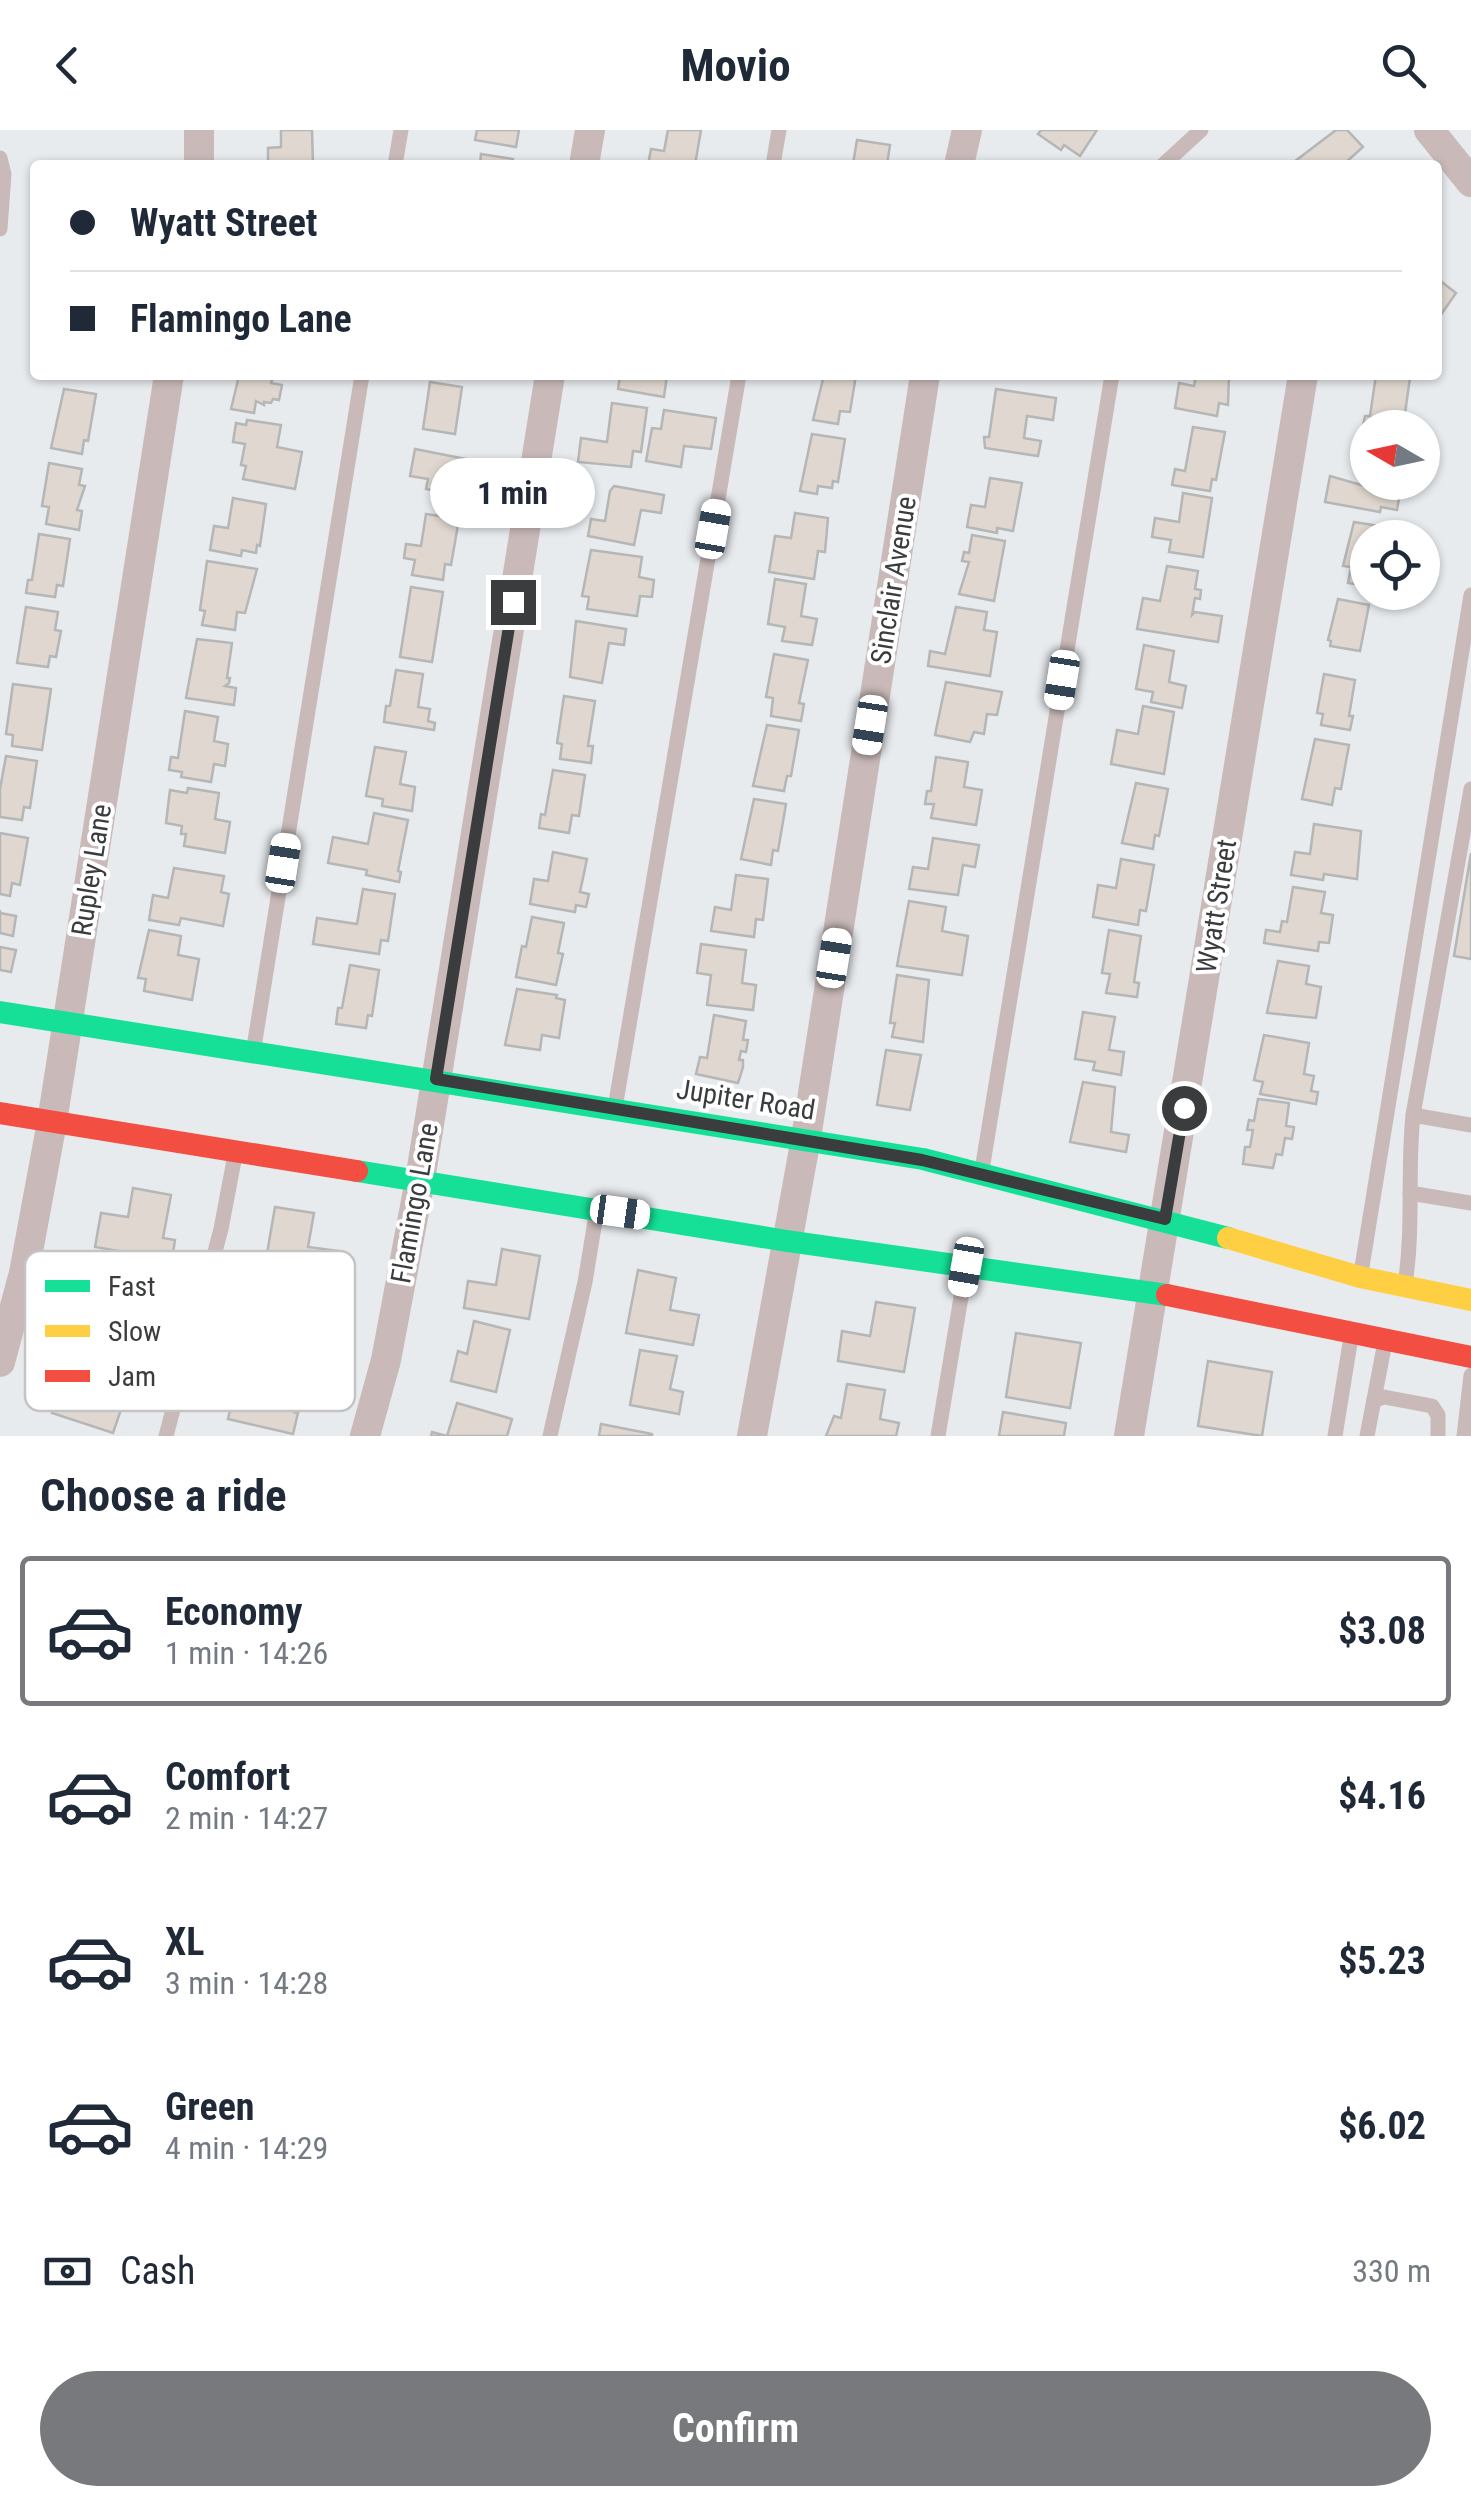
<!DOCTYPE html>
<html lang="en">
<head>
<meta charset="utf-8">
<style>
	body { margin:0; font-family:"Roboto Condensed",sans-serif; background:#f6f6f7; color:#1f2937; height:100vh; display:flex; flex-direction:column; font-size:38px; white-space:nowrap }
	* { box-sizing:border-box; margin:0 }
	p { font-size:32px; color:#747a83 }
	.icon { flex:none; width:55px; height:55px; fill:none; stroke:currentColor; stroke-width:2; stroke-linecap:round; stroke-linejoin:round }
	.map { position:relative; height:1306px; overflow:hidden }
	.details { display:flex; flex-direction:column; background:#fff; flex:1 }
	.details>* { flex:none }
	.guide { position:absolute; left:30px; top:30px; width:1412px; height:220px; border-radius:10px; box-shadow:0 2px 8px #0004; display:grid; align-content:center; height:220px; padding:0 40px; background:#fff }
	.needle { width:65px; rotate:279deg }
	.controls { position:absolute; left:1350px; top:280px; display:grid; gap:20px }
	.controls a { display:grid; place-items:center; width:90px; height:90px; border-radius:50%; background:#fff; box-shadow:0 2px 8px #0004; font-size:50px }
	.end { position:absolute; width:45px; height:45px; margin:-22px; border:12px solid #3a3c3e; background:#fff; box-shadow:0 0 0 5px #fff }
	.from { border-radius:50% }
	.bubble { position:absolute; height:70px; border-radius:35px; background:#fff; box-shadow:0 2px 8px #0004; font-size:32px; font-weight:700; line-height:70px; text-align:center }
	.car { position:absolute; width:30px; height:60px; margin:-30px -15px; border-radius:12px; box-shadow:0 0 8px 2px #0007; background:linear-gradient(#fff 24%,#345 0 40%,#fff 0 76%,#345 0 86%,#fff 0) }
	.guide b { display:flex; align-items:center; gap:35px; height:95px; font-size:38px }
	.guide b+b { border-top:2px solid #e0e1e3 }
	.guide i { width:25px; height:25px; background:#1f2937 }
	ul { padding:0; list-style:none }
	li { display:flex; align-items:center; gap:30px; height:150px; margin:0 20px 15px; padding:0 20px; border:5px solid transparent; border-radius:10px }
	li div { flex:1 }
	li b { display:block; font-size:38px }
	li em { font-style:normal; font-weight:700 }
	li.selected { border-color:#77797c }
	li>.icon { width:90px; height:90px; stroke-width:1.5 }
	h2 { padding:0 40px; font-size:45px; line-height:120px }
	.pay { display:flex; align-items:center; gap:25px; height:110px; padding:0 40px; font-size:38px }
	.pay p { margin-inline-start:auto }
	.button { display:flex; gap:20px; margin-top:auto; padding:20px 40px }
	.button a { flex:1; height:115px; border-radius:60px; background:#77797c; color:#fff; font-size:40px; font-weight:700; line-height:115px; text-align:center }
	header { display:flex; justify-content:space-between; align-items:center; height:130px; padding:0 40px; background:#fff; font-size:45px; font-weight:700 }
	.map>svg:first-child { display:block }
</style>
</head>
<body>
<header><svg class="icon" aria-label="back" viewBox="0 0 24 24"><path d="M15 5l-7 7 7 7"/></svg>Movio<svg class="icon" aria-label="search" viewBox="0 0 24 24"><circle cx="10" cy="10" r="6"/><path d="M15 15l6 6"/></svg></header>
<div class="map">
<svg width="1471" height="1306" viewBox="0 0 1471 1306">
	<rect width="100%" height="100%" fill="#e8ebee"/>
	<g fill="#e0d8d0" stroke="#b5b6b6" stroke-width="2.5">
		<path d="M281,0h31l1,35h-45v-17l13,-1z"/>
		<path d="M477,0h42l-3,17 -41,-7z"/>
		<path d="M668,0h33l-6,35h-47l3,-16 13,2z"/>
		<path d="M1041,0h56l-17,26 -16,-11 -3,5 -23,-16z"/>
		<path d="M1336,0h11l16,17 -20,18h-46l-3,-3z"/>
		<path d="M857,10l33,5 -3,20h-40l6,-1z"/>
		<path d="M481,24l32,5 -1,6h-32z"/>
		<path d="M1438,149l18,14 -18,26z"/>
		<path d="M237,245h37l-3,8 11,2 -3,15 -6,-1 -2,4 -7,-1v3l-8,-4 -2,12 -23,-4 7,-29z"/>
		<path d="M615,245h52l-3,22 -46,-8 2,-13z"/>
		<path d="M824,245h32l-6,37 -10,-1 -2,13 -25,-4z"/>
		<path d="M1196,245h33l-1,30 -9,-2 -2,13 -42,-8 4,-25 15,3z"/>
		<path d="M1376,245l34,3 -6,42 -5,-1 -2,9 -35,2 3,-14h5z"/>
		<path d="M430,252l32,5 -7,47 -32,-5z"/>
		<path d="M64,259l32,5 -8,47 -4,-1 -2,14 -31,-6z"/>
		<path d="M996,259l60,9 -3,22 -26,-4 -3,22 17,3 -3,15 -53,-8 -1,-11h5z"/>
		<path d="M612,273l35,5 -6,44 -8,-1 -2,16 -53,-5 3,-24 26,4z"/>
		<path d="M664,280l52,8 -5,31 -27,-3 -3,21 -35,-6 6,-33 9,1z"/>
		<path d="M247,290l34,5 -4,22 25,5 -7,37 -52,-10 3,-13 -5,-1 4,-21 -12,-2 3,-19 10,2z"/>
		<path d="M1193,297l32,5 -9,48 -4,-1 -2,12 -38,-6 3,-16 10,2z"/>
		<path d="M812,304l33,5 -7,43 -5,-1 -1,7 -14,-2 -1,8 -17,-3z"/>
		<path d="M415,319l51,10 -8,36 -32,-6 2,-10 -18,-3z"/>
		<path d="M49,333l33,6 -3,16 6,1 -8,24 5,1 -3,19 -33,-6 3,-17 -7,-1z"/>
		<path d="M1330,346l38,11 1,-5h33l-5,28 -16,-3 -1,5 -55,-10z"/>
		<path d="M990,348l32,5 -9,48 -16,-3v5l-30,-6 4,-22 14,2z"/>
		<path d="M614,356l50,9 -3,18 -20,-3 -7,35 -46,-9 3,-17 14,2 5,-30z"/>
		<path d="M1183,363l29,5 -9,59 -34,-5 2,-12 -19,-3 3,-19 24,4z"/>
		<path d="M233,368l33,6 -6,42 -3,-1 -1,8 -14,-3 -1,6 -31,-6 4,-24 14,2z"/>
		<path d="M795,383l33,5 -3,34 -7,-1 -4,28 -45,-7 6,-36 16,2z"/>
		<path d="M426,384l33,5 -8,46 -6,-1 -2,16 -31,-5 3,-15 -11,-2 2,-14 15,2z"/>
		<path d="M1354,392l32,5 -2,11h-16v48l-20,-3 3,-16 -8,-1z"/>
		<path d="M39,404l31,5 -7,47 -6,-1 -2,12 -29,-4 2,-13h4z"/>
		<path d="M972,405l33,6 -11,60 -35,-7 10,-32 -7,-1 2,-9 5,1z"/>
		<path d="M591,420l51,7 -3,20 15,3 -2,17 -12,-1 -3,20 -50,-7 2,-12 -7,-1z"/>
		<path d="M207,431l50,8 -12,44 -8,-1 -2,18 -33,-5 3,-14 -5,-1z"/>
		<path d="M1167,436l31,5 -3,18 6,1 -1,9 -5,-1 -3,17 3,-3 27,4 -4,26 -81,-13 6,-31 17,3z"/>
		<path d="M775,449l31,5 -5,32 16,3 -5,26 -30,-4 3,-14 -17,-3z"/>
		<path d="M411,457l32,5 -11,70 -32,-5z"/>
		<path d="M1338,469l31,6 -9,46 -30,-5 1,-5 -3,-1z"/>
		<path d="M26,477l32,5 -3,18 6,1 -5,26 -6,-1 -2,11 -31,-4z"/>
		<path d="M956,477l31,5 -3,18 13,2 -7,44 -62,-10 2,-15 15,3z"/>
		<path d="M576,491l50,8 -2,16 -15,-2 -7,40 -32,-6z"/>
		<path d="M197,509l35,4 -5,35h3l-1,5 -4,3 11,2 -2,17 -48,-7z"/>
		<path d="M1144,515l30,6 -5,31 17,4 -4,22 -31,-6 2,-10 -17,-3z"/>
		<path d="M774,524l34,6 -9,43 5,1 -3,17 -30,-5 2,-18 -7,-1z"/>
		<path d="M396,540l27,4 -5,33 12,2 -2,12 7,2 -1,7 -50,-8 2,-16h4z"/>
		<path d="M1324,544l31,6 -6,36h4l-3,14 -29,-5 2,-11 -6,-1z"/>
		<path d="M946,552l56,10 -5,23 -10,-1 -3,20 -10,-2 -4,10 -35,-7z"/>
		<path d="M13,554l38,5 -9,61 -30,-4 1,-11 -7,-1z"/>
		<path d="M564,566l31,5 -7,45h5l-2,17 -31,-4 2,-15 -5,-1z"/>
		<path d="M1143,576l31,6 -10,62 -53,-10 6,-34 21,4z"/>
		<path d="M185,581l33,6 -4,24 14,3 -3,22 -11,-2 -3,18 -30,-5 1,-5 -13,-2 2,-13 7,1z"/>
		<path d="M767,595l32,5 -8,46h-4l-3,15 -31,-5z"/>
		<path d="M1315,609l34,6 -8,44 -6,-1 -3,17 -30,-6z"/>
		<path d="M375,617l31,5 -6,32 15,3 -3,24 -30,-5 1,-7 -17,-3z"/>
		<path d="M6,626l31,5 -7,47 -6,-1 -2,13 -22,-3v-28z"/>
		<path d="M936,627l32,5 -4,25 18,3 -6,35 -45,-7 3,-14h-9l2,-13h4z"/>
		<path d="M553,640l32,5 -6,41 -7,-1 -3,18 -30,-5 2,-14 4,1z"/>
		<path d="M1136,653l32,6 -9,47 -4,-1 -2,14 -31,-6z"/>
		<path d="M188,658l31,5 -4,26 15,3 -5,31 -41,-7 2,-12h-5l1,-8 -16,-3 4,-33 17,3z"/>
		<path d="M754,669l32,5 -8,47 -5,-1 -2,15 -30,-6z"/>
		<path d="M374,683l34,7 -10,51 3,1 -2,10 -33,-7 1,-5 -39,-7 5,-26 35,7z"/>
		<path d="M1314,694l47,7 -4,48 -33,-5 -1,6 -32,-5 4,-23 15,2z"/>
		<path d="M0,703l28,5 -8,47 -8,-2 -2,13 -10,-2z"/>
		<path d="M933,708l46,7 -4,22 -12,-2 -5,30 -49,-6 4,-22 15,2z"/>
		<path d="M553,722l34,7 -7,33 9,2 -3,13 -10,-2 -1,7 -45,-8 4,-25 14,2z"/>
		<path d="M1471,723v106l-17,-3z"/>
		<path d="M1121,729l33,6 -8,46 -6,-1 -2,15 -45,-8 5,-32 18,3z"/>
		<path d="M174,738l50,8 -3,16 8,2 -6,32 -42,-8 -2,7 -30,-5 4,-25 15,3z"/>
		<path d="M736,745l32,4 -5,41 -7,-1 -2,18 -43,-6 4,-24 16,3z"/>
		<path d="M1293,757l32,5 -4,21 12,2 -4,28 -10,-1 -1,9 -54,-8 2,-13 14,2 2,-11 5,1z"/>
		<path d="M363,759l32,5 -7,47 -7,-1 -2,14 -66,-10 4,-26 40,6z"/>
		<path d="M909,771l37,6 -4,24 26,5 -6,39 -65,-9z"/>
		<path d="M0,780v3l16,3 -3,20 -13,-3z"/>
		<path d="M532,787l32,6 -6,30 5,1 -7,31 -40,-8 6,-31 4,1z"/>
		<path d="M149,800l32,6 -3,19 21,4 -7,41 -48,-9 2,-12 -8,-1z"/>
		<path d="M1109,800l32,6 -7,46 5,1 -2,14 -31,-4 4,-19 -8,-1z"/>
		<path d="M701,814l45,6 -4,33 14,2 -3,25 -46,-5 4,-30 -14,-2z"/>
		<path d="M0,817l16,3 -5,22 -11,-2z"/>
		<path d="M1278,831l31,5 -3,18 15,3 -5,31 -49,-5z"/>
		<path d="M350,835l29,5 -7,46 -4,-1 -2,13 -30,-4 2,-16h4z"/>
		<path d="M897,845l32,5 -6,62 -31,-5 3,-14h-5z"/>
		<path d="M517,859l40,6 -1,3 9,2 -6,38 -17,-3 -2,15 -35,-5z"/>
		<path d="M1083,882l32,5 -6,33 15,2 -3,23 -28,-5 2,-8 -20,-3z"/>
		<path d="M714,885l32,6 -3,19h5l-2,12 -5,-1 -2,9h4v7l-5,16 -42,-9 4,-17 7,1z"/>
		<path d="M1264,905l45,8 -5,31 10,2 -3,15 7,1 -2,12 -56,-10 3,-12 -9,-2z"/>
		<path d="M886,920l35,5 -11,55 -33,-5z"/>
		<path d="M1083,952l32,5 -4,45 18,3 -3,17 -56,-10z"/>
		<path d="M1258,969l31,4 -3,23 8,1 -2,12 -7,-1 -3,17 -6,-1 -3,14 -30,-4 2,-17h5l3,-17h-6l2,-10 5,1z"/>
		<path d="M133,1058l38,7 -8,43 12,2 -3,20 -77,-13 6,-34 27,4z"/>
		<path d="M275,1077l39,6 -6,34 31,4 -5,31 -70,-11z"/>
		<path d="M502,1119l38,7 -11,63 -65,-11 4,-27 28,4z"/>
		<path d="M638,1140l38,8 -6,32 29,5 -6,30 -67,-12z"/>
		<path d="M876,1172l39,6 -11,64 -66,-11 4,-30 28,5z"/>
		<path d="M474,1191l36,9 -14,62 -45,-11 7,-30 9,3z"/>
		<path d="M1016,1203l65,10 -11,65 -64,-11z"/>
		<path d="M640,1220l37,6 -7,33 13,3 -4,22 -49,-9z"/>
		<path d="M95,1230l50,16 -7,19 -11,-3 -14,41 -61,-20 9,-28 15,5 4,-12 8,3z"/>
		<path d="M259,1230l37,9 -8,33 8,1 -2,9 4,1 -5,21 -65,-15 9,-38 16,4z"/>
		<path d="M1208,1231l64,11 -10,64 -64,-10z"/>
		<path d="M847,1254l38,6 -5,29 19,4 -3,13h-70l8,-20 7,2z"/>
		<path d="M457,1273l55,16 -5,17h-76l1,-4 15,4z"/>
		<path d="M1003,1282l63,11 -2,13h-65z"/>
		<path d="M601,1294l51,10v2h-53z"/>
	</g>
	<g fill="none" stroke-linecap="round" stroke-linejoin="round">
		<g stroke="#c9bab9" stroke-width="15">
			<path d="M0,28l4,16 -4,55"/>
			<path d="M395,35l6,-35"/>
			<path d="M773,35l6,-35"/>
			<path d="M1163,35l38,-35"/>
			<path d="M254,917l108,-672"/>
			<path d="M615,978l124,-733"/>
			<path d="M1413,985l58,-326"/>
			<path d="M982,1040l130,-795"/>
			<path d="M1410,1063l61,10"/>
			<path d="M1361,1143l110,-678"/>
			<path d="M1405,1154c9,-56 2,-113 8,-169l58,10"/>
			<path d="M1374,1270l10,-3 48,9 6,9v21"/>
			<path d="M166,1306l55,-207 14,-74"/>
			<path d="M550,1306l35,-154 11,-67"/>
			<path d="M938,1306l28,-169"/>
			<path d="M1335,1306l16,-99"/>
			<path d="M1367,1306l18,-94"/>
			<path d="M1464,1306l7,-61"/>
		</g>
		<g stroke="#c9bab9" stroke-width="30">
			<path d="M199,0v35"/>
			<path d="M1429,0l42,52"/>
			<path d="M584,35l6,-35"/>
			<path d="M959,35l8,-35"/>
			<path d="M0,1232l24,-89 28,-151 117,-747"/>
			<path d="M365,1306l21,-76 34,-180 130,-805"/>
			<path d="M752,1306l54,-298 119,-763"/>
			<path d="M1129,1306l174,-1061"/>
		</g>
		<g stroke="#16e098" stroke-width="22">
			<path d="M0,882l923,147 305,79"/>
			<path d="M357,1041l430,70 380,54"/>
		</g>
		<path stroke="#ffcf43" stroke-width="22" d="M1228,1108l132,39 111,23"/>
		<g stroke="#f24e42" stroke-width="22">
			<path d="M0,983l357,58"/>
			<path d="M1167,1165l304,62"/>
		</g>
	</g>
	<g fill="none" stroke-linecap="round" stroke-linejoin="round">
		<path stroke="#3a3c3e" stroke-width="12" d="M513,472l-77,477 486,81 243,59 19,-111"/>
	</g>
	<g text-anchor="middle" stroke-width="8" stroke-linejoin="round" paint-order="stroke">
		<g font-size="28" fill="#3a3c3e" stroke="#fff">
			<text transform="translate(893 450) rotate(-81)" y="10">Sinclair Avenue</text>
			<text transform="translate(91 740) rotate(-81)" y="10">Rupley Lane</text>
			<text transform="translate(1216 776) rotate(-81)" y="10">Wyatt Street</text>
			<text transform="translate(746 969) rotate(9)" y="10">Jupiter Road</text>
			<text transform="translate(414 1073) rotate(-80)" y="10">Flamingo Lane</text>
		</g>
	</g>
	<rect x="25" y="1121" width="330" height="160" rx="15" fill="#fff" stroke="#c4c4c5" stroke-width="2.5"/>
	<rect x="45" y="1150" width="45" height="12" fill="#16e098"/>
	<rect x="45" y="1195" width="45" height="12" fill="#ffcf43"/>
	<rect x="45" y="1240" width="45" height="12" fill="#f24e42"/>
	<g font-size="28" fill="#3a3c3e">
		<text x="108" y="1166">Fast</text>
		<text x="108" y="1211">Slow</text>
		<text x="108" y="1256">Jam</text>
	</g>
</svg>
<div class="controls">
<a><svg class="needle" viewBox="-14 -14 28 28"><path d="M0-13l5 13h-10z" fill="#e53935"/><path d="M0 13l5-13h-10z" fill="#747a83"/></svg></a>
<a><svg class="icon" aria-label="locate" viewBox="0 0 24 24"><circle cx="12" cy="12" r="6"/><path d="M12 2v4M12 18v4M2 12h4M18 12h4"/></svg></a>
</div>
<i class="end from" style="left:1184px;top:978px"></i>
<i class="end" style="left:513px;top:472px"></i>
<div class="bubble" style="left:430px;top:328px;width:165px">1 min</div>
<i class="car" style="left:713px;top:399px;rotate:10deg"></i>
<i class="car" style="left:1062px;top:550px;rotate:189deg"></i>
<i class="car" style="left:870px;top:595px;rotate:189deg"></i>
<i class="car" style="left:283px;top:733px;rotate:9deg"></i>
<i class="car" style="left:834px;top:828px;rotate:9deg"></i>
<i class="car" style="left:620px;top:1082px;rotate:98deg"></i>
<i class="car" style="left:966px;top:1137px;rotate:190deg"></i>
<div class="guide">
<b><i class="from"></i>Wyatt Street</b>
<b><i></i>Flamingo Lane</b>
</div>
</div>
<section class="details">
<h2>Choose a ride</h2>
<ul>
<li class="selected"><svg class="icon" aria-label="car" viewBox="0 0 24 24"><path d="M5 17H2v-5l4-1 3-4h7l3 4 3 1v5h-3M9 17h6M6 11h13"/><circle cx="7" cy="17" r="2"/><circle cx="17" cy="17" r="2"/></svg><div><b>Economy</b><p>1 min · 14:26</p></div><em>$3.08</em></li>
<li><svg class="icon" aria-label="car" viewBox="0 0 24 24"><path d="M5 17H2v-5l4-1 3-4h7l3 4 3 1v5h-3M9 17h6M6 11h13"/><circle cx="7" cy="17" r="2"/><circle cx="17" cy="17" r="2"/></svg><div><b>Comfort</b><p>2 min · 14:27</p></div><em>$4.16</em></li>
<li><svg class="icon" aria-label="car" viewBox="0 0 24 24"><path d="M5 17H2v-5l4-1 3-4h7l3 4 3 1v5h-3M9 17h6M6 11h13"/><circle cx="7" cy="17" r="2"/><circle cx="17" cy="17" r="2"/></svg><div><b>XL</b><p>3 min · 14:28</p></div><em>$5.23</em></li>
<li><svg class="icon" aria-label="car" viewBox="0 0 24 24"><path d="M5 17H2v-5l4-1 3-4h7l3 4 3 1v5h-3M9 17h6M6 11h13"/><circle cx="7" cy="17" r="2"/><circle cx="17" cy="17" r="2"/></svg><div><b>Green</b><p>4 min · 14:29</p></div><em>$6.02</em></li>
</ul>
<div class="pay"><svg class="icon" aria-label="cash" viewBox="0 0 24 24"><path d="M3 7h18v10H3z"/><circle cx="12" cy="12" r="2"/></svg>Cash<p>330 m</p></div>
<div class="button"><a>Confirm</a></div>
</section>
</body>
</html>
